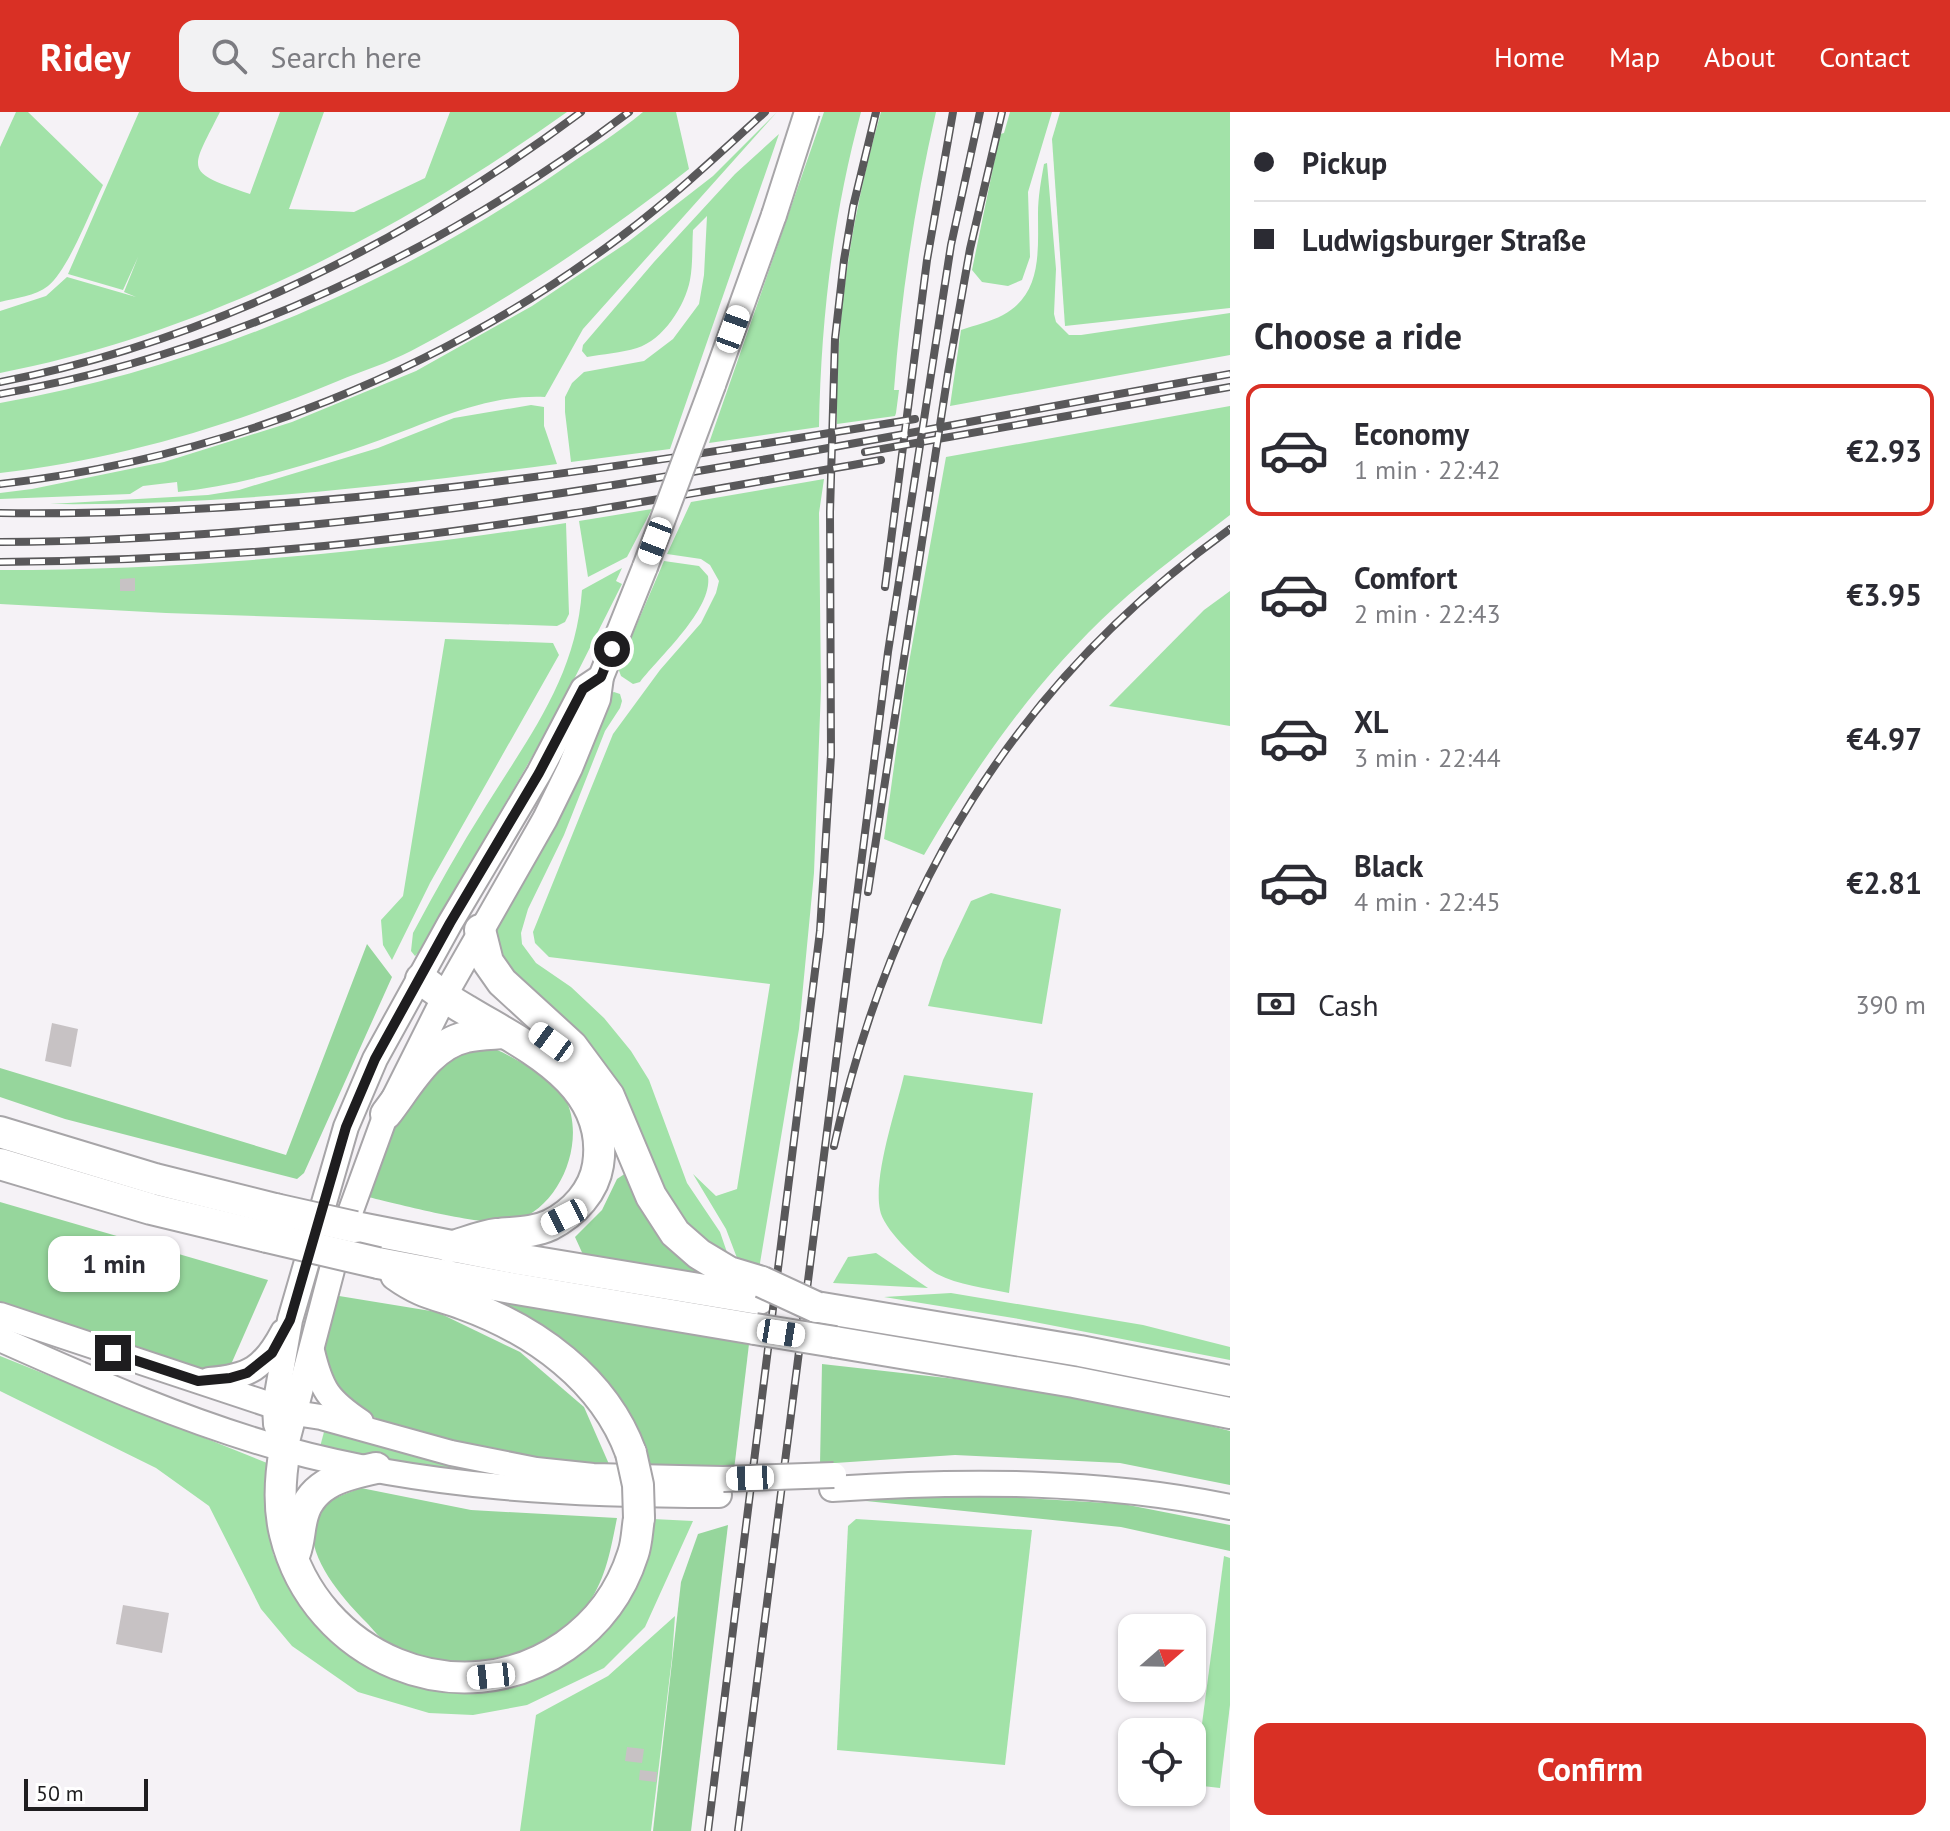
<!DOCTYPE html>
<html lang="en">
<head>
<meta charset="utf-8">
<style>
	body { margin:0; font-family:"PT Sans",sans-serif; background:#f2f2f3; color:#2b2b33; height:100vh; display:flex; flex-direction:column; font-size:30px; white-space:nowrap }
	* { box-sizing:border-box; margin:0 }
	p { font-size:26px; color:#7c7c81 }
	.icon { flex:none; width:44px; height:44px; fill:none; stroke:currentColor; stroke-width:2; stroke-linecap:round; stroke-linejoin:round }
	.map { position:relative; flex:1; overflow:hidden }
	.side { display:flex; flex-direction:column; background:#fff; width:720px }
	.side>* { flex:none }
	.banner { display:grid; align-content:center; height:176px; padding:0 24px; background:#fff }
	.needle { width:52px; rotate:70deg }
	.buttons { position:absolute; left:1118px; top:1502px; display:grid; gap:16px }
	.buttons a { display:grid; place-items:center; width:88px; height:88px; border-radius:16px; background:#fff; box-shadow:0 2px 6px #0004; font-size:40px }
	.scale { position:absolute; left:24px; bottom:20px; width:124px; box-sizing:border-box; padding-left:8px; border:4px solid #1e1d1f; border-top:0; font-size:22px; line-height:28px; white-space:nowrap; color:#1e1d1f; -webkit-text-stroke:6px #fff; paint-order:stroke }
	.end { position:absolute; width:36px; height:36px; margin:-18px; border:10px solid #1e1d1f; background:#fff; box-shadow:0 0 0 4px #fff }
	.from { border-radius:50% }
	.bubble { position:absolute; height:56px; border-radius:16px; background:#fff; box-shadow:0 2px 6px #0004; font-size:26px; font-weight:700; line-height:56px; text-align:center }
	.car { position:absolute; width:24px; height:48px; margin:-24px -12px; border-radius:10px; box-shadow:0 0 6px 2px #0007; background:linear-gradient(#fff 24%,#345 0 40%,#fff 0 76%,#345 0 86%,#fff 0) }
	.banner b { display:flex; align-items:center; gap:28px; height:76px; font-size:30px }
	.banner b+b { border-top:2px solid #e1e1e2 }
	.banner i { width:20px; height:20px; background:#2b2b33 }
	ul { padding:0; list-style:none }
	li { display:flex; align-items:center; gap:24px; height:132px; margin:0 16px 12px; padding:0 8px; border:4px solid transparent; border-radius:16px }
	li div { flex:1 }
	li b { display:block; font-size:30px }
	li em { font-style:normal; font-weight:700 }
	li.selected { border-color:#d93025 }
	li>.icon { width:72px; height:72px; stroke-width:1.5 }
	h2 { padding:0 24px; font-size:36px; line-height:96px }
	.pay { display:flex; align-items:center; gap:20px; height:88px; padding:0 24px; font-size:30px }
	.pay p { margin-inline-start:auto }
	.action { display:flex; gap:16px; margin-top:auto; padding:16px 24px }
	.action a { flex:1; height:92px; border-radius:16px; background:#d93025; color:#fff; font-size:32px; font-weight:700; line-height:92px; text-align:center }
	header { display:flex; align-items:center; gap:48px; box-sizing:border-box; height:112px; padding:0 40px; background:#d93025; color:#fff }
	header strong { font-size:38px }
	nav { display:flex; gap:44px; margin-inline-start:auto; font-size:28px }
	.search { width:560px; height:72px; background:#f2f2f3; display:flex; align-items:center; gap:20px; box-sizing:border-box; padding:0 28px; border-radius:16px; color:#7c7c81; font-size:30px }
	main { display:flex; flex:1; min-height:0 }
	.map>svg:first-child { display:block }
</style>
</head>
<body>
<header>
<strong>Ridey</strong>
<div class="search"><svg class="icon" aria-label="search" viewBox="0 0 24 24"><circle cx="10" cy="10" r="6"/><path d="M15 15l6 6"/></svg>Search here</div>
<nav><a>Home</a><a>Map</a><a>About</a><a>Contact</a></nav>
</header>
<main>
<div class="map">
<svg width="1230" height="1719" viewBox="0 0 1230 1719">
	<rect width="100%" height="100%" fill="#f5f2f6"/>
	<g fill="#a2e2a8">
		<path d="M16,0h12l75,73c-12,25 -35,85 -55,101 -13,10 -32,12 -48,16v-155z"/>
		<path d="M139,0h81c-31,61 -36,59 30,82l30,-82h44l-35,97 65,3 71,-34 25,-66h117c-170,121 -360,221 -567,261v-62l46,-15 21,-19 69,20 -12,-5 14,-35 -15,33 -55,-16z"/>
		<path d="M643,0h33l13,57c-88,69 -179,130 -278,182 -23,12 -49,20 -73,30 -108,45 -222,79 -338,92v-70c201,-35 396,-119 564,-235 26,-18 54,-35 79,-56z"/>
		<path d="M777,0l-194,217 -38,68c-58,-3 -112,24 -165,43 -65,23 -133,44 -202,52l-1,-10 -34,4 -13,8 -130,5v-6l32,-4 132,-27 128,-40 124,-51 116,-65 96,-64 85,-66z"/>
		<path d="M824,0h37c-28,103 -40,207 -42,315l-110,16z"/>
		<path d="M881,0h55c-21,91 -35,184 -42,278h5l-3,23 -1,3 -58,8c-2,-106 15,-210 44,-312z"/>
		<path d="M1010,0h42l-24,80 2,65 -8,23 -14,6 -26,-4 -10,-12 28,-136 4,-1z"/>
		<path d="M1060,0h170v196l-165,18 -13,-187z"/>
		<path d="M779,22l-109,315 -99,13 -6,-50v-15l7,-14 12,-11 60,-11 29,-22 26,-35 5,-29 3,-59 -14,14c-1,16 0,34 -3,50 -5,26 -27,60 -53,68 -16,5 -34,6 -50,9l-5,-6 1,-6 71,-83 81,-88z"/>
		<path d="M1047,51l9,106 -2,45 2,8 13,13h12l149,-22v42l-280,51 11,-76c14,-5 29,-8 42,-15 39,-21 35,-63 35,-101 0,-17 3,-33 6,-50z"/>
		<path d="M531,293l13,2v19l13,38c-168,22 -338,42 -507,40l158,-9 31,-5 139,-42 76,-30z"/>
		<path d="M1230,294v109c-39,30 -79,59 -115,92 -78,72 -138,157 -191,248l-40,-16 22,-160 40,-222z"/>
		<path d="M824,367l-5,34 2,176 -7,184 -15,156 -40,240 -22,-11 -11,-29 -33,-55 23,22 21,-7 33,-205 -221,-27 -14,-14 -2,-11 80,-198 47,-64 41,-47 15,-30 3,-12 -9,-16 -9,-6 -34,-5 24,-52z"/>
		<path d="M652,397l-25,48 -39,20 -9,-56z"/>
		<path d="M566,411l3,91 -4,8 -8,4 -391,-13 -166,-9v-34c190,0 379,-18 566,-47z"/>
		<path d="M664,449l35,5 9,10c5,33 -49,81 -68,106l-7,2 -12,-8 -3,-8z"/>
		<path d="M622,456l-6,13 6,3 -66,131 -135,235 -6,6 -4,-5 2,-18c23,-43 47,-86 73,-127 44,-71 90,-129 96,-216z"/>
		<path d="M1230,479v135l-121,-20 95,-96z"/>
		<path d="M445,527l108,4 6,12 -129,228 -38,77 -9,-15 -2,-25 22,-24z"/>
		<path d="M614,580l6,2 2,7 -2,7 -15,23 -41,104 -36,74 -7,24 1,11 14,19 35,24 33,31 27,33 18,29 38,103 33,49 10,29 -46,-38 -178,-250 -13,-44 116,-235z"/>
		<path d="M991,781l70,16 -19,115 -114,-18 15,-46 28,-59z"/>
		<path d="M904,963l129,18 -24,200c-23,-5 -51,-8 -72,-19 -17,-10 -54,-45 -57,-64 -7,-34 16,-100 24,-135z"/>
		<path d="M876,1141l52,35 -95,-5 15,-26z"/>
		<path d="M951,1181l192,32 87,22v13l-211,-41 -135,-22z"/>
		<path d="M0,1244l267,107 6,91 22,42 28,36 69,47 64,13 72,-13 58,-35 54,-62 13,-63 40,2 -48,106 -41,41 -77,37 -54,10 -44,-2 -71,-21 -66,-46 -31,-37 -52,-103 -53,-38 -156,-77z"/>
		<path d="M325,1316l221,49 -133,-13 -93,-17z"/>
		<path d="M856,1407l176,11 -27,235 -168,-15 11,-224z"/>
		<path d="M1224,1444l6,2v147l-10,83 -26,-3z"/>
		<path d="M675,1504l-3,42 -21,173h-131l16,-116 72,-39z"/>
	</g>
	<g fill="#96d69c">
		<path d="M367,832l25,33 -88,196 -7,6 -232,-60 -65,-22v-29l286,87z"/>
		<path d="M484,933c19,5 72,35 81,53 22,42 -4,109 -50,123 -24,8 -121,-18 -151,-25l26,-73 44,-62z"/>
		<path d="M629,1059l84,108 -128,-20 -10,-22 27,-27 15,-31z"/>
		<path d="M0,1090l268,78 -39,89 -33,2 -196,-65z"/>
		<path d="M333,1183l104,17 83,40 64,55 28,64 -37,-3 -170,-37 -65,-29 -22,-47z"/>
		<path d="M492,1189l257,43 -15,126 -85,-1z"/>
		<path d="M822,1252l187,21 140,25 81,21v54l-110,-22 -165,-8 -135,9z"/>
		<path d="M361,1376l110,22 146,8c-7,35 -11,61 -32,91 -5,8 -16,14 -23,20 -51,38 -117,42 -174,14 -8,-4 -15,-14 -22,-21 -22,-22 -66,-71 -50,-105 9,-18 27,-22 45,-29z"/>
		<path d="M956,1382l167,10 107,21v26l-109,-24 -255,-26z"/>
		<path d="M728,1413l-37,306h-38l28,-249 17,-48z"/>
	</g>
	<g fill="#c7c2c4">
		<path d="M135,466v13h-15v-12z"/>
		<path d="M52,911l26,6 -7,38 -26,-6z"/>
		<path d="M123,1493l46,8 -7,40 -46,-9z"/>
		<path d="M627,1635l17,2 -2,14 -17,-2z"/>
		<path d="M640,1658l17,2 -1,10 -17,-2z"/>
	</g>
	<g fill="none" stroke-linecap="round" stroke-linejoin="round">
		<g stroke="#a7a5a8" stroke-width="28">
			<g id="secondary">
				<path d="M713,273l61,-170"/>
				<path d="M0,1203l295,98 26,4 130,36 85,17 57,6 130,3"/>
				<path d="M0,1227c92,41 186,83 284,110 141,39 289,46 435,46"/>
				<path d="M312,1239c9,38 16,49 49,71"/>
				<path d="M209,1268c40,-3 55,-12 74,-48"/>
				<path d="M285,1337l54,-206 47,-129 65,-130 94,-165 25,-51 28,-69 3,-22 44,-110"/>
				<path d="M285,1337l-9,-25 -1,-18 15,-86 56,-193 29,-68 75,-136 89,-150 44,-84 18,-12"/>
				<path d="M832,1377c134,-9 266,-9 398,18"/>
			</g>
		</g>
		<g stroke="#a7a5a8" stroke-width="34">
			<g id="highway">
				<path d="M480,818l8,32 14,20 70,64 37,50 42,100 24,37 24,21 30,18 33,10"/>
				<path d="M421,867c14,11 29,22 45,31 57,35 145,72 132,155 -4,26 -24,48 -48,60 -17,8 -35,7 -53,9 -16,2 -32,9 -47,13"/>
				<path d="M386,1002c22,-28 43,-69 80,-77 12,-3 26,-3 38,-4"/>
				<path d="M0,1020l155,47 120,30"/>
				<path d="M0,1052l151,45 116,28"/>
				<path d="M355,1115l163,32 241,40"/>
				<path d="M378,1151l133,25 244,41"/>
				<path d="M396,1163c25,18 39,19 67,29 72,26 141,75 168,149"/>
				<path d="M816,1195l264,44 150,30"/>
				<path d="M835,1230l239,40 156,31"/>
				<path d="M285,1337c-5,28 -7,57 0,85 30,124 174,185 280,112 33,-23 56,-54 68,-92 4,-11 4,-24 6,-36"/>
				<path d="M295,1441c5,-13 4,-25 8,-38 9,-33 44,-41 73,-47"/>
			</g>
		</g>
		<use href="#secondary" stroke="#fff" stroke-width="24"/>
		<use href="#highway" stroke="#fff" stroke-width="30"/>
		<g stroke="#59585a" stroke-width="8">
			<g id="rail">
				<path d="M0,270c211,-41 410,-142 581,-270"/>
				<path d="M0,282c228,-40 445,-143 629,-282"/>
				<path d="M865,340l365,-65"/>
				<path d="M0,372c222,-25 445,-114 623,-249 50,-38 96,-81 142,-123"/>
				<path d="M0,401c306,4 613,-44 915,-94"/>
				<path d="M0,430c416,-2 822,-96 1230,-168"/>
				<path d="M0,450c133,-1 266,-8 398,-24 162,-19 322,-50 483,-78"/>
				<path d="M885,475l42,-327 26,-148"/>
				<path d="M868,780l80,-519 22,-124 32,-137"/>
				<path d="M834,1034c57,-257 181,-463 396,-617"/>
				<path d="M708,1719l112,-900 11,-176 -1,-243 5,-173 9,-79 9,-53 23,-95"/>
				<path d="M738,1719l150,-1179 63,-407 29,-133"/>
			</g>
		</g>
		<use href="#rail" stroke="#fff" stroke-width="5" stroke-dasharray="15" stroke-linecap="butt"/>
		<g stroke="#a7a5a8" stroke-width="28" stroke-linecap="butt">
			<g id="secondary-bridge">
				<path d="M774,103l33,-103"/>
				<path d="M645,455l68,-182"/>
				<path d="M723,1367l111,-4"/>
			</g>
		</g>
		<g stroke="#a7a5a8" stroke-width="34" stroke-linecap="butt">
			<g id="highway-bridge">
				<path d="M275,1097l80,18"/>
				<path d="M267,1125l111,26"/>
				<path d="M762,1170l54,25"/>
				<path d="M755,1217l80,13"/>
				<path d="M631,1341l7,32 1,33"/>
			</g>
		</g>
		<use href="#secondary-bridge" stroke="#fff" stroke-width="24"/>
		<use href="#highway-bridge" stroke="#fff" stroke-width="30"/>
	</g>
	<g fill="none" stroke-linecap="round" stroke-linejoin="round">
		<path stroke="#1e1d1f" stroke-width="10" d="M113,1241l85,28 32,-3 17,-5 25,-20 18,-33 56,-193 29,-68 75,-136 89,-150 44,-84 18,-12 11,-28"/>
	</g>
</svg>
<div class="buttons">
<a><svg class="needle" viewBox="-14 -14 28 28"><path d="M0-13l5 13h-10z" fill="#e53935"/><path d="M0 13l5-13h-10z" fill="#7c7c81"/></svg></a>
<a><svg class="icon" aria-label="locate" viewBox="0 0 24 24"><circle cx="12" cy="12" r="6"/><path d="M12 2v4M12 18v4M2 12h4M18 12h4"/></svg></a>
</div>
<div class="scale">50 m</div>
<i class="end from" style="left:612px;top:537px"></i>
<i class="end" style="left:113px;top:1241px"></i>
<div class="bubble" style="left:48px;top:1124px;width:132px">1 min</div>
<i class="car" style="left:733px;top:217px;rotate:20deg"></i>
<i class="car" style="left:655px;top:429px;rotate:201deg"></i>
<i class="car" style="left:551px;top:930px;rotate:306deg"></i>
<i class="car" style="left:564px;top:1105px;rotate:243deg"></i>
<i class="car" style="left:781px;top:1221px;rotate:99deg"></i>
<i class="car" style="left:750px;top:1366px;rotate:268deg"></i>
<i class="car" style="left:491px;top:1564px;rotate:264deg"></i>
</div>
<section class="side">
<div class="banner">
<b><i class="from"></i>Pickup</b>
<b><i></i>Ludwigsburger Straße</b>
</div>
<h2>Choose a ride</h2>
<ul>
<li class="selected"><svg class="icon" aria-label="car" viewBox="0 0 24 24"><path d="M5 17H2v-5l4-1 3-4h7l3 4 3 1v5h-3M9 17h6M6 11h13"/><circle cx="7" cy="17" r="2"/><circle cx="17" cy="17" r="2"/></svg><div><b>Economy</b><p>1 min · 22:42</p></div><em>€2.93</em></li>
<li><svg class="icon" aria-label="car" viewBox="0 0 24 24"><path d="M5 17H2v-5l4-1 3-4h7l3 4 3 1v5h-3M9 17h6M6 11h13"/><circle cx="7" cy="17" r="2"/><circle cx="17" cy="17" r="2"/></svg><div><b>Comfort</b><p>2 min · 22:43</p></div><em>€3.95</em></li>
<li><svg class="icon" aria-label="car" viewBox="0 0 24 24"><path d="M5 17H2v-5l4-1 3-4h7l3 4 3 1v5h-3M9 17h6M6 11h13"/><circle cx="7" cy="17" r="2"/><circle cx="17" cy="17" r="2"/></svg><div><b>XL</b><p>3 min · 22:44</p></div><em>€4.97</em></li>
<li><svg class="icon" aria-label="car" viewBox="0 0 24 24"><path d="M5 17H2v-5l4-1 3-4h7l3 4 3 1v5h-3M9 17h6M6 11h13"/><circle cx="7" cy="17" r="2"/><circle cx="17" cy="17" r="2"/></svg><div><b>Black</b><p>4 min · 22:45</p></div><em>€2.81</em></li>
</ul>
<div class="pay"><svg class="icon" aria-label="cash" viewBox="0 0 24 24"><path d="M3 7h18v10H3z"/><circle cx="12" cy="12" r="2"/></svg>Cash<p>390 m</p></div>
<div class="action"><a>Confirm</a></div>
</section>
</main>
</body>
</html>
